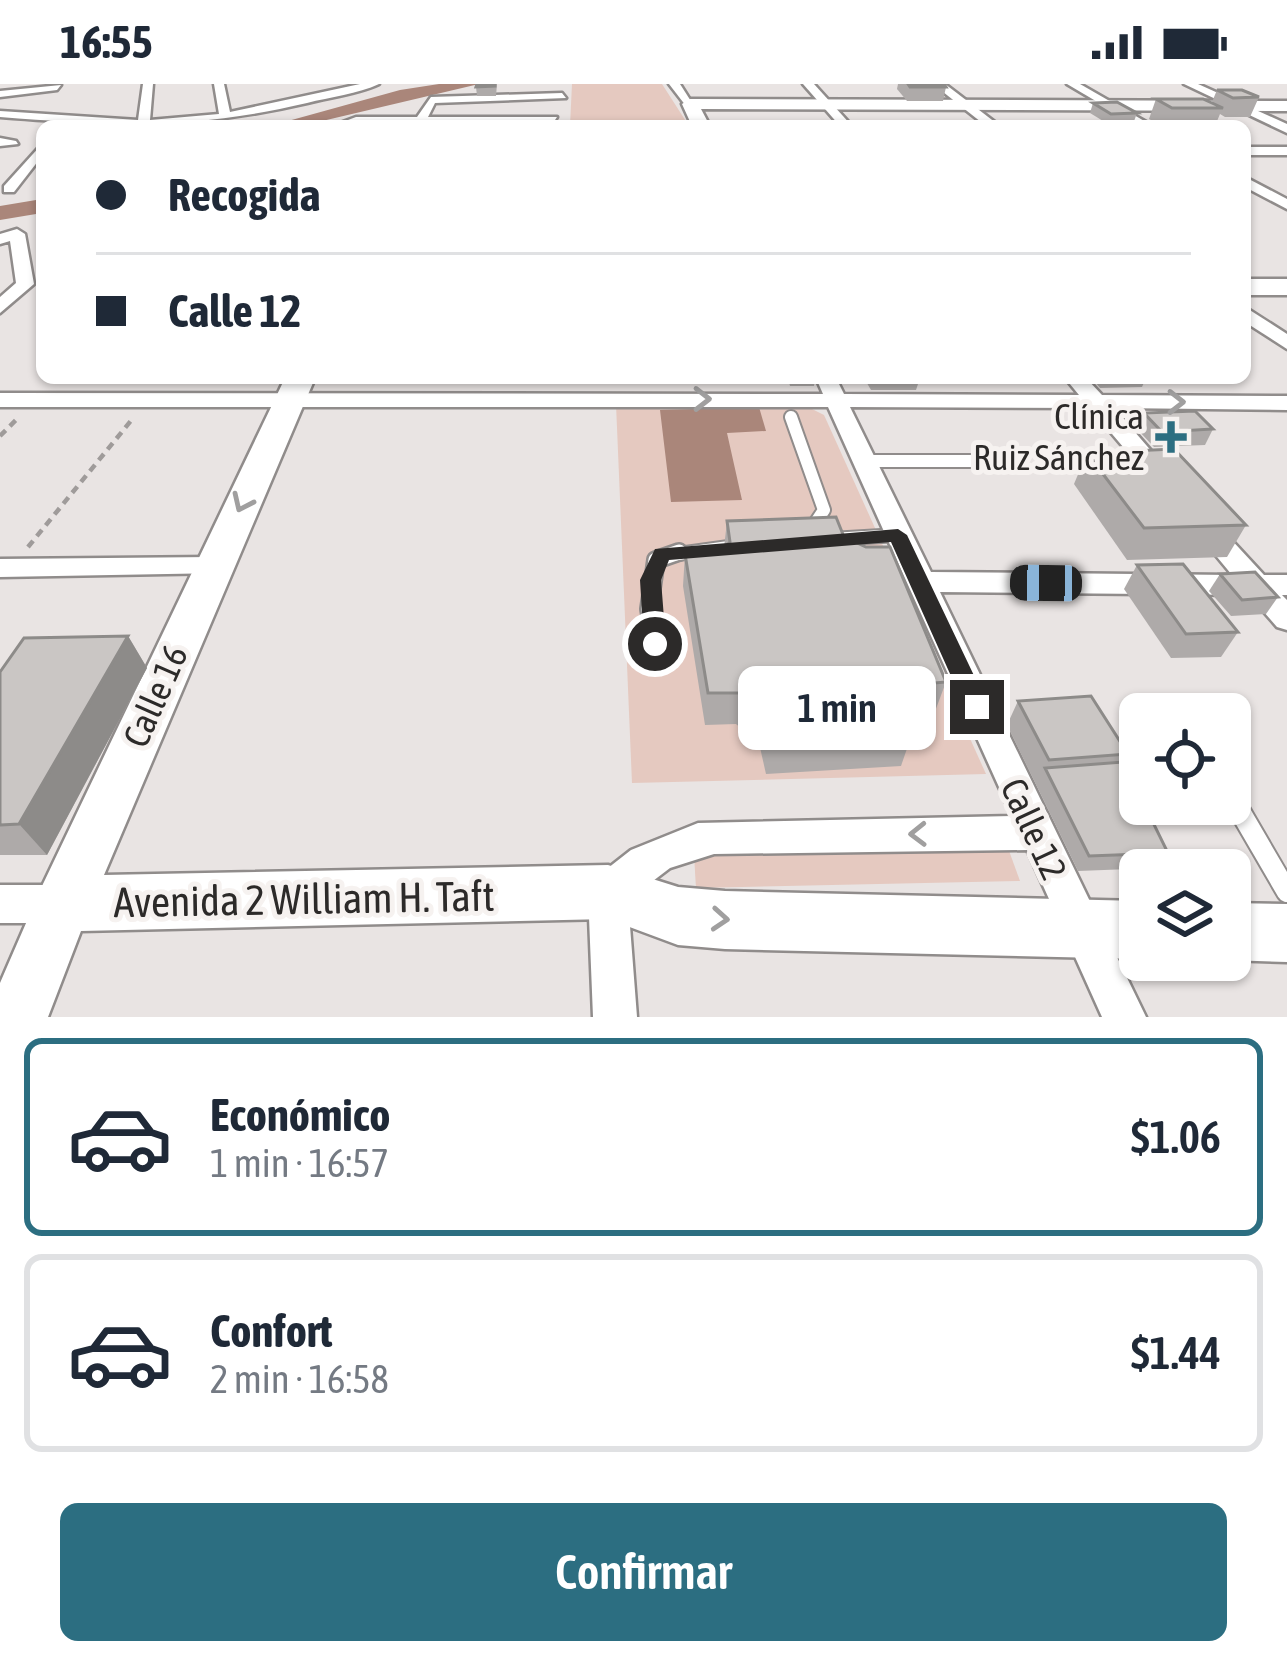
<!DOCTYPE html>
<html lang="es">
<head>
<meta charset="utf-8">
<style>
	body { margin:0; font-family:"Asap Condensed",sans-serif; background:#f2f2f3; color:#1f2937; height:100vh; display:flex; flex-direction:column; font-size:45px; white-space:nowrap }
	* { box-sizing:border-box; margin:0 }
	p { font-size:39px; color:#747a83 }
	.icon { flex:none; width:66px; height:66px; fill:none; stroke:currentColor; stroke-width:2; stroke-linecap:round; stroke-linejoin:round }
	.map { position:relative; height:933px; overflow:hidden }
	.details { display:flex; flex-direction:column; background:#fff; flex:1 }
	.details>* { flex:none }
	.top-card { position:absolute; left:36px; top:36px; width:1215px; height:264px; border-radius:18px; box-shadow:0 3px 9px #0004; display:grid; align-content:center; height:264px; padding:0 60px; background:#fff }
	.tools { position:absolute; left:1119px; top:609px; display:grid; gap:24px }
	.tools a { display:grid; place-items:center; width:132px; height:132px; border-radius:18px; background:#fff; box-shadow:0 3px 9px #0004; font-size:60px }
	.end { position:absolute; width:54px; height:54px; margin:-27px; border:15px solid #2c2a29; background:#fff; box-shadow:0 0 0 6px #fff }
	.from { border-radius:50% }
	.bubble { position:absolute; height:84px; border-radius:18px; background:#fff; box-shadow:0 3px 9px #0004; font-size:39px; font-weight:600; line-height:84px; text-align:center }
	.car { position:absolute; width:36px; height:72px; margin:-36px -18px; border-radius:15px; box-shadow:0 0 9px 3px #0007; background:linear-gradient(#222 24%,#8ab4d8 0 40%,#222 0 76%,#8ab4d8 0 86%,#222 0) }
	.top-card b { display:flex; align-items:center; gap:42px; height:114px; font-size:45px }
	.top-card b+b { border-top:3px solid #e0e1e3 }
	.top-card i { width:30px; height:30px; background:#1f2937 }
	ul { padding:21px 0 0; list-style:none }
	li { display:flex; align-items:center; gap:36px; height:198px; margin:0 24px 18px; padding:0 36px; border:6px solid #e0e1e3; border-radius:18px }
	li div { flex:1 }
	li b { display:block; font-size:45px }
	li em { font-style:normal; font-weight:600 }
	li.on { border-color:#2c6e81 }
	li>.icon { width:108px; height:108px; stroke-width:1.5 }
	.cta { display:flex; gap:24px; margin-top:auto; padding:24px 60px }
	.cta a { flex:1; height:138px; border-radius:18px; background:#2c6e81; color:#fff; font-size:48px; font-weight:600; line-height:138px; text-align:center }
	.status { display:flex; justify-content:space-between; align-items:center; height:84px; padding:0 60px; background:#fff; direction:ltr }
	.status svg { height:33px; fill:currentColor }
	.map>svg:first-child { display:block }
</style>
</head>
<body>
<div class="status"><b>16:55</b><svg viewBox="0 0 49 12"><path d="M0 12V9h3v3zM5 12V6h3v6zM10 12V3h3v9zM15 12V0h3v12zM26 1h20v11H26zM47 4h2v5h-2z"/></svg></div>
<div class="map">
<svg width="1287" height="933" viewBox="0 0 1287 933">
	<rect width="100%" height="100%" fill="#e9e4e3"/>
	<g fill="#e5c9c0">
		<path d="M572,0h90l27,42h-119z"/>
		<path d="M796,317l28,14 162,359 -354,9 -16,-379z"/>
		<path d="M1008,764l12,33 -324,7 -2,-33z"/>
	</g>
	<path fill="#aa867a" d="M759,323l7,24 -39,2 15,67 -71,2 -11,-92z"/>
	<g fill="none" stroke-linecap="round" stroke-linejoin="round">
		<g fill="#aa867a" fill-rule="evenodd">
			<path d="M439,0h40l-178,42h-31l130,-36z"/>
			<path d="M42,115v14l-42,7v-14z"/>
		</g>
		<g stroke="#908c8b" stroke-width="16">
			<g id="lane-far2">
				<path d="M791,333l33,93 -12,18"/>
				<path d="M864,377h116"/>
				<path d="M831,455l67,-4"/>
				<path d="M671,471l72,-10"/>
			</g>
		</g>
		<g stroke="#908c8b" stroke-width="20">
			<path id="lane-far1" d="M655,560l-6,-35 7,-49 23,-8"/>
		</g>
		<g stroke="#908c8b" stroke-width="24">
			<path id="lane" d="M1230,710l57,98"/>
		</g>
		<g stroke="#908c8b" stroke-width="5">
			<g id="street">
				<path d="M143,0h10l-3,36 69,-6 -5,-30h10l6,28 130,-28h19c-21,10 -49,13 -72,19 -116,27 -190,23 -307,14v-6l138,9z"/>
				<path d="M669,0h11l14,22h-8z"/>
				<path d="M803,0h11l38,42h-12z"/>
				<path d="M933,0h12l55,42h-14z"/>
				<path d="M1067,0h13l73,42h-15z"/>
				<path d="M1184,0h14l89,40v9z"/>
				<path d="M61,1l-4,5 -57,7v-6z"/>
				<path d="M562,9l4,5 -131,5 -7,14h129l-4,6 -221,3 24,-9h61l14,-20z"/>
				<path d="M0,54l16,3 2,3 -18,2z"/>
				<path d="M42,60v12l-28,36h-10v-6z"/>
				<rect x="1245" y="63" width="42" height="8"/>
				<path d="M1245,93l42,22v10l-42,-22z"/>
				<path d="M17,145l8,5 9,50 -34,29v-16l16,-14 -6,-42 -10,3v-10z"/>
				<path d="M1245,223l42,27v15l-42,-27z"/>
				<path d="M816,294h20l8,16 235,1 -14,-17h21l16,17 185,1v14l-173,-2 59,68 -12,7 -9,-2 -62,-73 -240,-1 81,165 301,3 -39,-47 13,-9 9,3 49,53h23v20h-5l5,5v30l-10,-3 -28,-32 -309,-3 206,425h-44l-75,-167 -313,4 -44,14 -42,32 9,117h-44l-5,-125 6,-13 37,-29 67,-27 314,-7 -184,-409h-828v-14l823,1z"/>
				<path d="M213,473l10,2 4,7 -4,7 -223,4v-18z"/>
				<path d="M0,801h63l14,5 6,14 -6,14 -14,5h-63z"/>
			</g>
		</g>
		<g stroke="#908c8b" stroke-width="5">
			<g id="secondary">
				<path d="M690,15l597,2v10l-586,-2 9,17h-18l-10,-22z"/>
				<rect x="1245" y="195" width="42" height="16"/>
				<path d="M285,294h30l-211,497 504,-10 70,22 47,4 415,10v58l-415,-10 -47,-4 -70,-26 -527,12 -33,86h-48v-34l43,-99z"/>
				<path d="M1230,819l57,1v58l-60,-2z"/>
			</g>
		</g>
		<g stroke="#9f9b9a" stroke-width="4.5" stroke-dasharray="8 6" stroke-linecap="butt">
			<path d="M0,352l18,-18"/>
			<path d="M28,463l106,-130"/>
		</g>
		<use href="#lane-far2" stroke="#fff" stroke-width="12"/>
		<use href="#lane-far1" stroke="#fff" stroke-width="15"/>
		<use href="#lane" stroke="#fff" stroke-width="20"/>
		<use href="#street" fill="#fff" fill-rule="evenodd"/>
		<use href="#secondary" fill="#fff" fill-rule="evenodd"/>
	</g>
	<g fill="#aeaaa9">
		<path d="M497,0l-1,12h-19l-1,-9z"/>
		<path d="M898,0h46l2,3 -3,14h-36l-10,-12z"/>
		<path d="M1217,6l42,7 -9,20h-25l-5,-3 -5,12h-53l-13,-7 7,-20 56,3z"/>
		<path d="M1093,19l44,10 -4,11h-25l-18,-11z"/>
		<path d="M788,294h27l-1,8h-24z"/>
		<path d="M864,294h56l-4,12h-45z"/>
		<path d="M1092,294h54l-4,9 -42,1z"/>
		<path d="M1144,329l69,16 -8,16 -51,2 -17,-18z"/>
		<path d="M1087,369l159,72 -19,32 -100,3 -53,-76z"/>
		<path d="M727,437l117,16 102,145 -12,32 -28,3 6,17 -11,32 -135,8 -7,-31 -23,-19 -31,1 -22,-139 2,-32 33,-1 6,-5z"/>
		<path d="M1137,481l101,67 -17,25 -50,1 -47,-69z"/>
		<path d="M1220,490l58,23 -12,17 -35,2 -22,-25z"/>
		<path d="M128,552l19,32 -100,187h-47v-183z"/>
		<path d="M1018,617l110,53 -5,8 45,91 -12,15 -78,3 -71,-146z"/>
	</g>
	<g fill="#8d8b89">
		<path d="M128,552l19,32 -100,187 -28,-31z"/>
		<path d="M912,601l-11,32 -1,-16z"/>
	</g>
	<g fill="#cac6c4" stroke="#8d8b89" stroke-width="3">
		<path d="M477,0h18v2l-19,1z"/>
		<path d="M908,0h36l2,3h-36z"/>
		<path d="M1217,6h25l17,7 -26,1z"/>
		<path d="M1156,15h47l20,9h-51z"/>
		<path d="M1117,18l20,11 -26,1 -18,-11z"/>
		<path d="M1195,327l18,18 -51,3 -18,-19z"/>
		<path d="M1174,365l72,76 -102,3 -57,-75z"/>
		<path d="M836,433l8,20 22,10h24l56,135 -34,3 -12,16 12,33 -140,9 -8,-32 -24,-18h-32l-23,-139 33,-1 12,-11 -3,-21z"/>
		<path d="M1183,480l55,68 -52,2 -49,-69z"/>
		<path d="M1255,488l23,25 -36,3 -22,-26z"/>
		<path d="M128,552l-109,188 -19,1v-153l24,-34z"/>
		<path d="M1091,612l37,58 -79,6 -31,-59z"/>
		<path d="M1123,678l17,34v8h4l24,49 -79,3 -44,-88z"/>
	</g>
	<defs><path id="oneway-chevron" d="M-2-3.5L2.5 0L-2 3.5" fill="none" stroke-width="1.6" stroke-linecap="round" stroke-linejoin="round" transform="scale(3)"/></defs>
	<g stroke="#a09f9f">
		<use href="#oneway-chevron" transform="translate(702 315)"/>
		<use href="#oneway-chevron" transform="translate(1176 318)"/>
		<use href="#oneway-chevron" transform="translate(242 419) rotate(115)"/>
		<use href="#oneway-chevron" transform="translate(918 750) rotate(179)"/>
		<use href="#oneway-chevron" transform="translate(720 835) rotate(4)"/>
	</g>
	<path fill="#2c2a29" d="M898,445l9,6 82,172 -4,7h-17l-77,-172 -222,18 -8,20 5,64 -11,8 -11,-8 -4,-64 15,-31z"/>
	<path fill="#2c6e81" stroke="#f6f2f0" stroke-width="4.5" d="M1165 335h12v12h12v12h-12v12h-12v-12h-12v-12h12z"/>
	<g text-anchor="middle" stroke-width="10" stroke-linejoin="round" paint-order="stroke">
		<g font-size="36" fill="#2c2a29" stroke="#f6f2f0" text-anchor="end">
			<text x="1144" y="345">Clínica<tspan x="1144" dy="41">Ruiz Sánchez</tspan></text>
		</g>
		<g font-size="36" fill="#2c2a29" stroke="#f6f2f0">
			<text transform="translate(155 612) rotate(-66)" y="13">Calle 16</text>
			<text transform="translate(1034 745) rotate(65)" y="13">Calle 12</text>
		</g>
		<g font-size="42" fill="#2c2a29" stroke="#f6f2f0">
			<text transform="translate(304 815) rotate(-1)" y="15">Avenida 2 William H. Taft</text>
		</g>
	</g>
</svg>
<div class="tools">
<a><svg class="icon" aria-label="locate" viewBox="0 0 24 24"><circle cx="12" cy="12" r="6"/><path d="M12 2v4M12 18v4M2 12h4M18 12h4"/></svg></a>
<a><svg class="icon" aria-label="layers" viewBox="0 0 24 24"><path d="M12 4l9 5-9 5-9-5zM3 14l9 5 9-5"/></svg></a>
</div>
<i class="end from" style="left:655px;top:560px"></i>
<i class="end" style="left:977px;top:623px"></i>
<div class="bubble" style="left:738px;top:582px;width:198px">1 min</div>
<i class="car" style="left:1046px;top:499px;rotate:271deg"></i>
<div class="top-card">
<b><i class="from"></i>Recogida</b>
<b><i></i>Calle 12</b>
</div>
</div>
<section class="details">
<ul>
<li class="on"><svg class="icon" aria-label="car" viewBox="0 0 24 24"><path d="M5 17H2v-5l4-1 3-4h7l3 4 3 1v5h-3M9 17h6M6 11h13"/><circle cx="7" cy="17" r="2"/><circle cx="17" cy="17" r="2"/></svg><div><b>Económico</b><p>1 min · 16:57</p></div><em>$1.06</em></li>
<li><svg class="icon" aria-label="car" viewBox="0 0 24 24"><path d="M5 17H2v-5l4-1 3-4h7l3 4 3 1v5h-3M9 17h6M6 11h13"/><circle cx="7" cy="17" r="2"/><circle cx="17" cy="17" r="2"/></svg><div><b>Confort</b><p>2 min · 16:58</p></div><em>$1.44</em></li>
</ul>
<div class="cta"><a>Confirmar</a></div>
</section>
</body>
</html>
